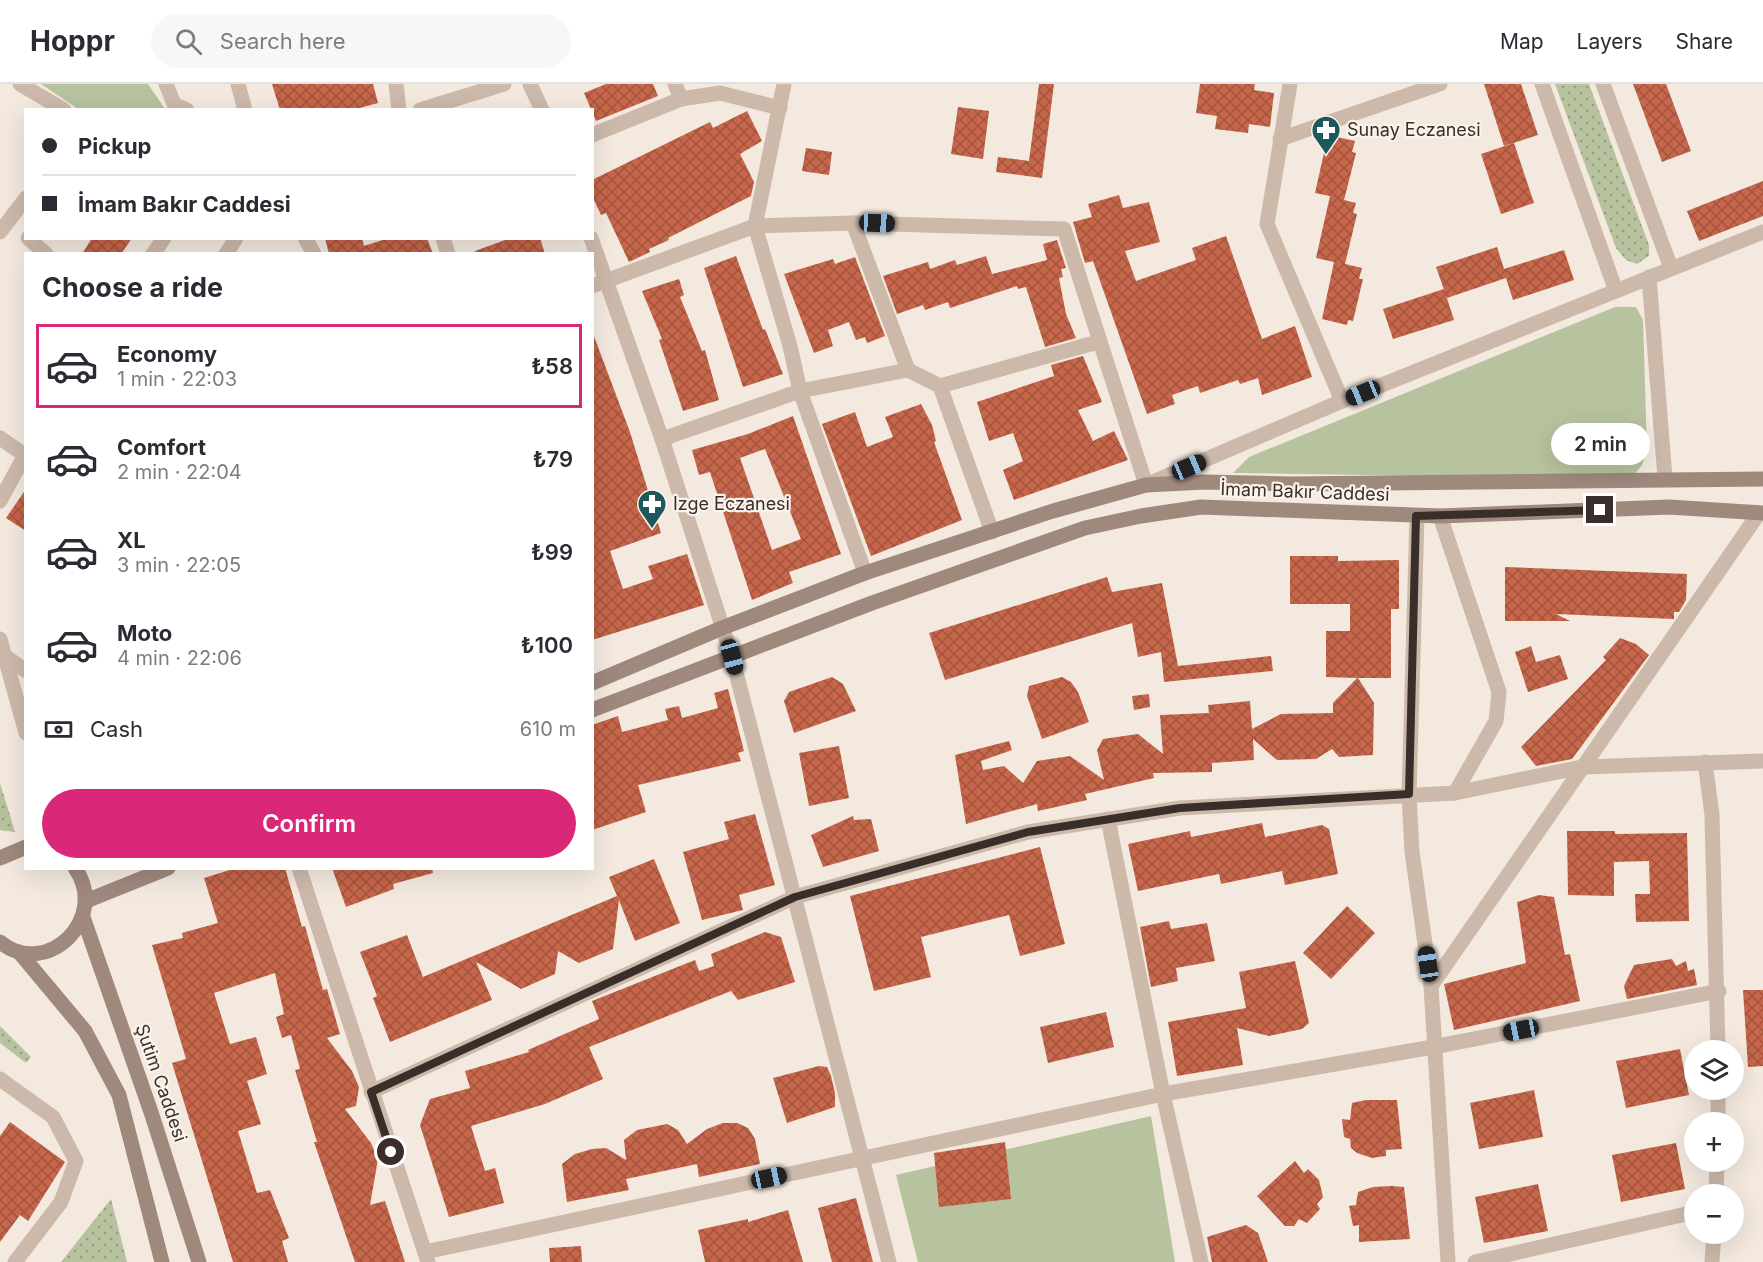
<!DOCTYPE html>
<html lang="en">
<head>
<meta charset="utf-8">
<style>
	body { margin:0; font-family:Inter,sans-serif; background:#f7f7f7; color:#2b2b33; height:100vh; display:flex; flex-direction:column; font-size:22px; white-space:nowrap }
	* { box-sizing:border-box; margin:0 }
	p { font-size:20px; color:#7c7c81 }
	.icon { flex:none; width:33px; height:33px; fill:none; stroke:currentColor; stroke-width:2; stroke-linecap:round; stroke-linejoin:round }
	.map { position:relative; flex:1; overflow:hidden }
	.sheet { position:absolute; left:24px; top:168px; width:570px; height:618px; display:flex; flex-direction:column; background:#fff; border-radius:0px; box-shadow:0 6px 24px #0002 }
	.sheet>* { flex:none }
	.hud { position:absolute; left:24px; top:24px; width:570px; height:132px; border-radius:0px; box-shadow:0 6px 24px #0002; display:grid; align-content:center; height:132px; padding:0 18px; background:#fff }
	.tools { position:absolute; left:1684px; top:956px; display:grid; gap:12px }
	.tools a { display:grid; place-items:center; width:60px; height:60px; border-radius:50%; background:#fff; box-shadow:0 6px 24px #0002; font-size:30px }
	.end { position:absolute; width:27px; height:27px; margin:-14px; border:8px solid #392e2a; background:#fff; box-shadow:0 0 0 3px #fff }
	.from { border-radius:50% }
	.bubble { position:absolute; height:42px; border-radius:21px; background:#fff; box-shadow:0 6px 24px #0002; font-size:20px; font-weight:600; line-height:42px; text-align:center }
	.car { position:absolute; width:18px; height:36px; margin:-18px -9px; border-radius:8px; box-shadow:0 0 4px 2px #0007; background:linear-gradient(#222 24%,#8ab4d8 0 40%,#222 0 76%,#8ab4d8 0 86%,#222 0) }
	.hud b { display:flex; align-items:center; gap:21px; height:57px; font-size:22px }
	.hud b+b { border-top:2px solid #e1e1e2 }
	.hud i { width:15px; height:15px; background:#2b2b33 }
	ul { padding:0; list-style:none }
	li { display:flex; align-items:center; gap:18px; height:84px; margin:0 12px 9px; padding:0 6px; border:3px solid transparent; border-radius:0px }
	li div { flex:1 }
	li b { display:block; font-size:22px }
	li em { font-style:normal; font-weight:600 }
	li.on { border-color:#db2777 }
	li>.icon { width:54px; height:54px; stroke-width:1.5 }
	h2 { padding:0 18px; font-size:27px; line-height:72px }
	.pay { display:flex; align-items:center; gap:15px; height:66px; padding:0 18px; font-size:22px }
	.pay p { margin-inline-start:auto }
	.button { display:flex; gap:12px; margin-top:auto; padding:12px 18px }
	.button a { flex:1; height:69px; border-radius:36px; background:#db2777; color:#fff; font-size:24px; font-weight:600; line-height:69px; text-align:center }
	header { display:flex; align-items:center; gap:36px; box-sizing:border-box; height:84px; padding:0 30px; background:#fff; border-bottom:2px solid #e1e1e2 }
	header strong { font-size:28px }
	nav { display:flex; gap:33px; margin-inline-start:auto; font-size:21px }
	.search { width:420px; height:54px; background:#f7f7f7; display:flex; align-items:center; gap:15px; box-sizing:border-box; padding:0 21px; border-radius:33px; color:#7c7c81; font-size:22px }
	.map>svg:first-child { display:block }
</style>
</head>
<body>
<header>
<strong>Hoppr</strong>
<div class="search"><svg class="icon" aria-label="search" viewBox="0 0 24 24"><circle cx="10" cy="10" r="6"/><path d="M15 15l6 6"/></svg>Search here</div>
<nav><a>Map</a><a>Layers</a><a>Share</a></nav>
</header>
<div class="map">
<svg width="1763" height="1178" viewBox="0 0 1763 1178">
	<defs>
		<pattern id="grass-dots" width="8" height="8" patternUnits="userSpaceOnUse" patternTransform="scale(1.5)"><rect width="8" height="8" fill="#b7c29e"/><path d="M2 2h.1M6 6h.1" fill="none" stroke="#969e81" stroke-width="1.8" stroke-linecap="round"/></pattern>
		<pattern id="building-cross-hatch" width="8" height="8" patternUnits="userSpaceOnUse" patternTransform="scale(1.5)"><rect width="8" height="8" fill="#c6664a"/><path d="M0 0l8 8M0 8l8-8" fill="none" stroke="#a2543e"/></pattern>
	</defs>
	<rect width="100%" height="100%" fill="#f3e9df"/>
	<g fill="url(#grass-dots)">
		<path d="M1555,0h34l60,161v11l-12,8 -11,-4 -10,-12z"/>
		<path d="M0,699l15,49 -15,-2z"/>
		<path d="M0,942l31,31 -5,6 -26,-20z"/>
		<path d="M111,1115l16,63h-66z"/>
	</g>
	<g fill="#b7c29e">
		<path d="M41,0h107l17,25h-87z"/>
		<path d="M1615,223h21l7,13 4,131 -5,14 -11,14 -398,-6 16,-16z"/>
		<path d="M1151,1032l24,146h-257l-22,-87z"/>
	</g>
	<g fill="url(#building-cross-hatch)" fill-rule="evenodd">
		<path d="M272,0h101l5,19 -26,7h-72z"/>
		<path d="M606,0h47l5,12 -62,25 -12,-28z"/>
		<path d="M1039,0h15l-12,94 -46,-6 2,-15 31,4z"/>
		<path d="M1200,0h55l-1,6 20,3 -4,34 -21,-3 -1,9 -33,-4 2,-13 -21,-3z"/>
		<path d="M1484,0h37l17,51 -34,11z"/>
		<path d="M1633,0h33l25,67 -29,11z"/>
		<path d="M958,23l31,4 -6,48 -32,-5z"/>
		<path d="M747,27l15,30 -22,13 14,28 -3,14 -83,42 1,2 -20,9 1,3 -21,10 -23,-49 -5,2 -9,-19v-16l118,-58 3,6z"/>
		<path d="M1328,51l27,6 -3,11 4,1 -12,47 12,3 -3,10 4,1 -12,50 -4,-1 21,5 -3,11h4l-10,42 -5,-1 -1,5 -25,-6 12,-57 -18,-4 14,-62 -15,-3z"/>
		<path d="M1514,59l20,60 -33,11 -20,-60z"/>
		<path d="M806,64l26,4 -3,23 -27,-4z"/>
		<path d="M1763,97v35l-64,25 -12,-30z"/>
		<path d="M1119,111l4,13 26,-6 11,40 -35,9 11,30 60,-21 -4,-12 34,-12 36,103 33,-13 17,51 -50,18 -4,-17 -18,6 -2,-4 -38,13 -2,-7 -26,9 3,9 -28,10 -54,-153 -8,2 -12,-41 19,-5 -4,-13z"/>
		<path d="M92,154h40l-11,16h-39z"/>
		<path d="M325,154h37l2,8 25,-8h38l6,16h-104z"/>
		<path d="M511,154h29l5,16h-70v-3z"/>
		<path d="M1057,156l9,28 -5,1 2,8 -4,1 7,36 10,24 -31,9 -19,-60 -8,2 -1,-3 -67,22 -2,-6 -23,8 -2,-5 -26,9 -14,-38 45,-14 2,7 25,-9 2,5 29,-9 6,18 55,-14 -4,-16z"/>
		<path d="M1497,163l7,22 60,-19 10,30 -61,20 -7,-22 -59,20 -11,-31z"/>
		<path d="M736,172l27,74 2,-1 18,45 -40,13 -39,-119z"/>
		<path d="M855,173l30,79 -18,7 -2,-6 -9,3 -7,-18 -21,8 5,16 -19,7 -30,-79 49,-15 2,5z"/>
		<path d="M679,195l5,16 -4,2 22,54 3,-1 14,50 -36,11 -24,-71 3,-1 -20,-48z"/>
		<path d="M1444,205l10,31 -61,19 -10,-30z"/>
		<path d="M592,247l38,101 31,101 -51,18 13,38 30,-10 -5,-13 39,-12 17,51 -112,35z"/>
		<path d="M1083,272l19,46 -24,8 15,31 21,-10 14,29 -114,40 -11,-30 20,-9 -10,-28 -24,8 -12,-39 77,-26 -3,-11z"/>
		<path d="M921,320l11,21 4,16 -2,1 28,78 -91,36 -49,-132 33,-12 12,35 26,-10 -8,-20z"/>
		<path d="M793,332l48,138 -52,18 4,11 -41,17 -42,-128 -11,3 -7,-25 56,-16zM765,365l36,90 -29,11 -32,-92z"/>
		<path d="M26,405v42l-20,-13z"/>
		<path d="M1290,472h48v5l61,-1v49h-8v69h-33l16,25 -1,52 -34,2 -7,-8 -16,10 -39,1 -24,-21 1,21 -42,3v9l-59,1 1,5 -69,16 2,6 -49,11 -1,-7 -71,20 -11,-69 54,-14 3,9 -31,11 2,9 21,-4 19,17 14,-22 33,-5 34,24 -7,-30 6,-11 35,-5 25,20 -3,-39 49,-2 -1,-8 42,-4 2,28 29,-15 52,-1v-10l24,-25 -31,-1v-46h24v-27h-60z"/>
		<path d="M1505,483l182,7 -1,26 -7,12h-5v7l-118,-5 14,7h-65z"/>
		<path d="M1107,493l5,15 50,-9 16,83 93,-10 2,15 -109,11 -3,-30 -23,5 -6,-34 -187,57 -16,-47z"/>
		<path d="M1620,554l16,6 13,11 -77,104 -36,7 -15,-19 85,-87 -3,-3z"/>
		<path d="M1531,562l5,16 24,-7 8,24 -40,13 -13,-40z"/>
		<path d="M832,593l11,7 13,27 -62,22 -10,-32 5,-9z"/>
		<path d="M1062,593l9,5 7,10 11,30 -47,17 -15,-43 2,-10z"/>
		<path d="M728,605l16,62 -6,2 3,8 -103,24 8,27 -54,18v-105l26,-9 4,16 46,-12 -3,-11 14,-3 3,12 36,-10 -4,-15z"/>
		<path d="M1149,610l1,13 -16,3 -2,-14z"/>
		<path d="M839,662l10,52 -40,8 -10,-53z"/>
		<path d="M755,730l20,71 -36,10 4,15 -41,10 -19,-68 46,-13 -5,-17z"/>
		<path d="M853,732l1,4 17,-1 8,32 -56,16 -12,-32z"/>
		<path d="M1262,739l3,14 57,-12 7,4 9,45 -53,11 -3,-14 -61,13 -2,-10 -81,17 -10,-47 62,-13 1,6z"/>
		<path d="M1567,747h48v3l72,-1 2,88 -53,1 -1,-28h15l-1,-33 -35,1v34l-46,-1z"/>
		<path d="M1040,763l25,97 -45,12 -11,-41 -88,22 10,40 -57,14 -24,-95z"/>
		<path d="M654,775l26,64 -45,18 -16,-41 -6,49 -34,14 -21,-12 -3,23 -34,15 -45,-27 16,38 -102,42 -17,-44 4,-2 -17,-44 47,-17 16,42 194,-81 -8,-19z"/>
		<path d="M236,784h49l17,59 3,-1 18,64 4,-1 13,45 -13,4 25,33 7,16 -3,19 -11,3 26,34 7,16 -8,46 15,-4 20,61h-50l-41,-120h3l-22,-72 5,-1 -9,-34 -9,3 -6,-21 8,-3 -9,-41 -61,20 16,51 26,-7 11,37 -20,7 14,43 -23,7 19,62 13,-3 19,48 -7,3 6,21h-55l-61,-199 14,-4 -34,-114 31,-7 -1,-5 36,-10 -14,-45z"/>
		<path d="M332,784h100l1,5 -40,11 1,5 -48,18z"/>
		<path d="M1539,811l15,2 11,58 5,-1 10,47 -126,29 -10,-46 82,-21 -9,-61z"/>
		<path d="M1347,822l28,27 -44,46 -28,-26z"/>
		<path d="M1169,837l2,8 36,-6 8,38 -39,7 2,13 -27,6 -11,-60z"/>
		<path d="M765,848l16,5 14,45 -57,18 -7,-9 -142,56 14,32 -58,25 -74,22 14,45 10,-3 9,35 -55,14 -29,-92 10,-26 40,-11 -5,-17 64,-19 -1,-2 71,-31 -7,-18 103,-41 4,11 15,-5 -3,-12z"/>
		<path d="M1672,875l4,7 10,-5 2,10 6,-2 3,16 -70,14 -3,-13 10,-21z"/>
		<path d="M1295,877l14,62 -7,6 -33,7 -32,-8 6,37 -66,11 -9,-54 78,-14 -7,-36z"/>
		<path d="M1743,906h20v76l-15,1z"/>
		<path d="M1106,928l8,35 -66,16 -8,-36z"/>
		<path d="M1680,965l9,46 -63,13 -10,-47z"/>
		<path d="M819,982l8,1 4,9 4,17v14l-48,16 -14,-45z"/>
		<path d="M1534,1006l9,47 -64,12 -9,-46z"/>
		<path d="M1366,1016h31l5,49 -16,1v6l-14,2 -15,-5 -6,-5 -1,-9 -6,-2 -2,-18 8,1 2,-17z"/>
		<path d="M10,1038l55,40 -37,59 -8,-6 -20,27v-106z"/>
		<path d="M723,1039h14l11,5 7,11 5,25 -61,13 -2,-13 -71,15 3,11 -62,12 -5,-38 13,-10 17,-5 14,-1 20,12 -2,-20 13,-10 30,-6 11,6 9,14 20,-15z"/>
		<path d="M1005,1058l6,57 -72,8 -5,-54z"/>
		<path d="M1676,1059l9,46 -64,13 -9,-47z"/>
		<path d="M1295,1077l9,12 4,-4 11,11 4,17 -6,7 3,5 -13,14 -8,-4 -5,7h-9l-28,-30z"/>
		<path d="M1538,1100l10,47 -64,12 -9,-46z"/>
		<path d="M1392,1102l12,1 6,52 -51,3v-17l-6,1 -4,-20 7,-1 2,-13 15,-5z"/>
		<path d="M856,1114l17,64h-41l-14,-54z"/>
		<path d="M788,1126l15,52h-98l-7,-32 50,-11v3z"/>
		<path d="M1246,1141l12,8 10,29h-56l-5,-25z"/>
		<path d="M581,1162l1,16h-32l-1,-14z"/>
	</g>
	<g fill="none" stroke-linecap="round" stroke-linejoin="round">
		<g stroke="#ccb9aa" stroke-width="15">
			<path d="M20,0l44,26"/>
			<path d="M166,0l8,20 13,6"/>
			<path d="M238,0l7,26"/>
			<path d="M396,0l3,26"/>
			<path d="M530,0l12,26"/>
			<path d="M784,0l-29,142 35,120 10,45 108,-21 32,16 158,-44"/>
			<path d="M1290,0l-23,140 75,177"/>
			<path d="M1542,0l74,207"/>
			<path d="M1603,0l68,184"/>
			<path d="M681,15l39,-6 60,15"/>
			<path d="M420,26l84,-26"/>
			<path d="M592,51l89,-36 -6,-15"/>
			<path d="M1280,55l160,-55"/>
			<path d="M853,139l55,147"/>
			<path d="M0,148l26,-34"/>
			<path d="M28,154l18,16"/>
			<path d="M305,154l9,16"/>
			<path d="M443,154l5,16"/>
			<path d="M591,154l71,201 70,218 157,605"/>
			<path d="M153,170l11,-16"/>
			<path d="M226,170l10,-16"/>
			<path d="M1649,193l16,201"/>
			<path d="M592,202l163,-60 98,-3 211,6 82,256 196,-84 421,-169"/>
			<path d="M940,302l52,146"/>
			<path d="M0,354l26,18"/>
			<path d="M662,355l138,-48 65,182"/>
			<path d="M0,417l26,-48"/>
			<path d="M1417,432l-8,278 3,58 19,134 17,276"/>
			<path d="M1440,432l59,176 -3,29 -41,72"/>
			<path d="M0,555l26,94"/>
			<path d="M5,572l21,15"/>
			<path d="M1705,678l7,53 6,235"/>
			<path d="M1108,735l55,275 38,168"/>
			<path d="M299,784l129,394"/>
			<path d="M1431,902l328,-473"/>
			<path d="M0,995l53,38 23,44 -15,41 -46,60"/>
			<path d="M371,1008l424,-195 233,-65 152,-24 275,-15 127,-26 181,-6"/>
			<path d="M1718,1038v-33"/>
			<path d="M1716,1110l1,-33"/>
			<path d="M425,1168l738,-158 270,-47 286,-56"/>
			<path d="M1475,1178l220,-50"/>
			<path d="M1712,1178l2,-29"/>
		</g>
		<g stroke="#9f887c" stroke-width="15">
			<path d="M592,599l130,-55 143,-55 188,-62 93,-26 58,-3 85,2 474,-5"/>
			<path d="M592,626l280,-107 213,-75 56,-12 60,-9 239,9 229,-9 94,6"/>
			<path d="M0,774l26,-11"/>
			<path d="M86,817l82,-33"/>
			<path d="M83,833l68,195 48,150"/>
			<path d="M0,858c47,38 110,-24 75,-74"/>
			<path d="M19,868l66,79 34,64 43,167"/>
		</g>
	</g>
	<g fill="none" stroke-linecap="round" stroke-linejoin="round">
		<path stroke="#392e2a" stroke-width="8" d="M391,1068l-20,-60 424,-195 233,-65 152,-24 229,-14 7,-278 184,-6"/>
	</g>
	<defs>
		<g id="pharmacy-pin" transform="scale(1.5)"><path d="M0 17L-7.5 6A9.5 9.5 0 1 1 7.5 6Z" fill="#1f585b" stroke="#faf3ec"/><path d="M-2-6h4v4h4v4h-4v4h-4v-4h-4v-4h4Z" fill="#fff"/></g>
	</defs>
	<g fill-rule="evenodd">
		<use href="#pharmacy-pin" x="1326" y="46"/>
		<use href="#pharmacy-pin" x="652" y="420"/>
	</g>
	<g text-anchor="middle" stroke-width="4.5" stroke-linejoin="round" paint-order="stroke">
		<g font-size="18" fill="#392e2a" stroke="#faf3ec" text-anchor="start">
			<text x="1347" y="52">Sunay Eczanesi</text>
			<text x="673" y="426">Izge Eczanesi</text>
		</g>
		<g font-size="18" fill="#392e2a" stroke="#faf3ec">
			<text transform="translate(1305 408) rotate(2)" y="6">İmam Bakır Caddesi</text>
			<text transform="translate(161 999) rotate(71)" y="6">Şutim Caddesi</text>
		</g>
	</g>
</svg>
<div class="tools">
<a><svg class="icon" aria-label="layers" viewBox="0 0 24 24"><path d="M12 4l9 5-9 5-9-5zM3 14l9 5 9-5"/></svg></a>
<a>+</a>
<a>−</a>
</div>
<i class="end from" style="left:391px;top:1068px"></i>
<i class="end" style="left:1600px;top:426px"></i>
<div class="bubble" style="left:1551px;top:339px;width:99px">2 min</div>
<i class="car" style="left:877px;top:139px;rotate:92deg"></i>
<i class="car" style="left:1363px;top:309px;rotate:248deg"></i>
<i class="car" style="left:1189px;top:383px;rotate:67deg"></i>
<i class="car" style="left:732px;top:573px;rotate:165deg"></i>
<i class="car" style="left:1428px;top:880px;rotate:352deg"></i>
<i class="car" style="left:1521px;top:946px;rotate:259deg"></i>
<i class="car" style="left:769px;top:1094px;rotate:78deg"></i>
<div class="hud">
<b><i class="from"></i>Pickup</b>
<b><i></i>İmam Bakır Caddesi</b>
</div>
<section class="sheet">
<h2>Choose a ride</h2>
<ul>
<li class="on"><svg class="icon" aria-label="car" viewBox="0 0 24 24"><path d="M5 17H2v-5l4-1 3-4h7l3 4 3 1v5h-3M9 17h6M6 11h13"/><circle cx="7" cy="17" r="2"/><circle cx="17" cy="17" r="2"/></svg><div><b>Economy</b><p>1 min · 22:03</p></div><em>₺58</em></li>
<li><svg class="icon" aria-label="car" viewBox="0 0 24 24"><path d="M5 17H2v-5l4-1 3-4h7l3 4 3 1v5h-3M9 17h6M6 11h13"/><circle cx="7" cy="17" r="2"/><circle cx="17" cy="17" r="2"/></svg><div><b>Comfort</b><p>2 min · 22:04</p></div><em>₺79</em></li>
<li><svg class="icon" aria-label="car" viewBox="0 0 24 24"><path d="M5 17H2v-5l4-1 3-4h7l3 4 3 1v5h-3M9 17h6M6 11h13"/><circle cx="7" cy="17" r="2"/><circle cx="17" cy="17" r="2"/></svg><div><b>XL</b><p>3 min · 22:05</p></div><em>₺99</em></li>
<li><svg class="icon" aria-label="car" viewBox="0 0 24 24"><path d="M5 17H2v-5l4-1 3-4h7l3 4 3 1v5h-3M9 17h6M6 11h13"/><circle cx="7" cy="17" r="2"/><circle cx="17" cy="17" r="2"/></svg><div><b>Moto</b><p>4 min · 22:06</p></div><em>₺100</em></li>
</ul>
<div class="pay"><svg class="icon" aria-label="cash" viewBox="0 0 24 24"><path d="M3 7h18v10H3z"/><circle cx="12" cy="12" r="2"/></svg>Cash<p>610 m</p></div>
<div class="button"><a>Confirm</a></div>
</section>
</div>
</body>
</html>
